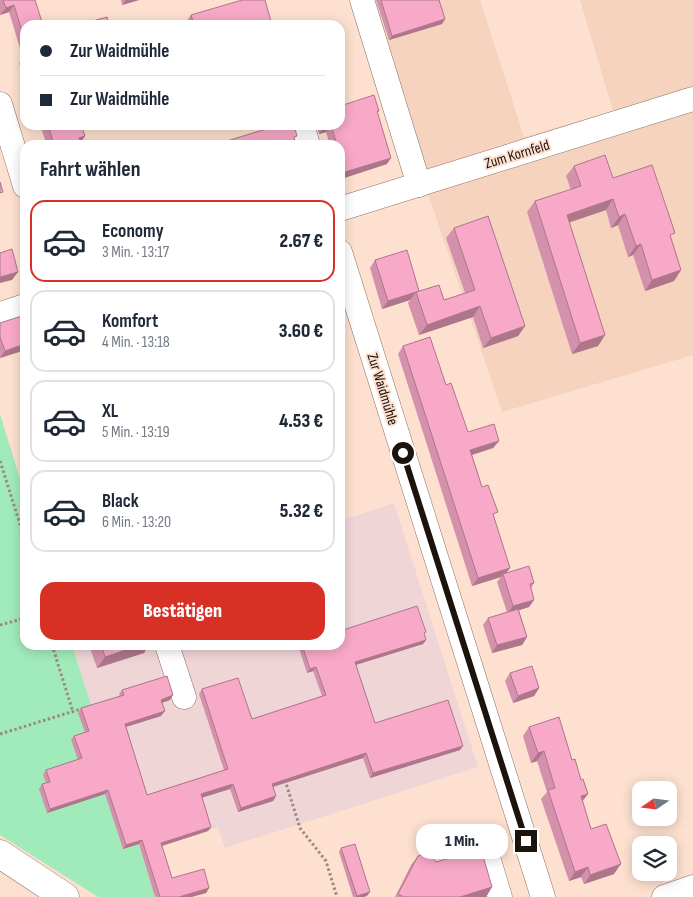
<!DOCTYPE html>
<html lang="de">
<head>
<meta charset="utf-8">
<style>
	body { margin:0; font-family:"Sofia Sans Condensed",sans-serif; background:#f6f6f7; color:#1f2937; height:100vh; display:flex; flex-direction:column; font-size:19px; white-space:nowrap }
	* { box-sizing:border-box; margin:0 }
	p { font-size:16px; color:#747a83 }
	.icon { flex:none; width:28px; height:28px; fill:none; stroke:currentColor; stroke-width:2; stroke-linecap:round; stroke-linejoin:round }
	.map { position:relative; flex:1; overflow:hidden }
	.sheet { position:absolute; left:20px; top:140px; width:325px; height:510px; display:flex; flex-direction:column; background:#fff; border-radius:15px; box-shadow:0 2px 12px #0003 }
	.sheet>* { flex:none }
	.hud { position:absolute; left:20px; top:20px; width:325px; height:110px; border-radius:15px; box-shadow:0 2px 12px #0003; display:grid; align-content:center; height:110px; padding:0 20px; background:#fff }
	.needle { width:32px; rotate:256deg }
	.tools { position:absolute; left:632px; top:781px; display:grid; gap:10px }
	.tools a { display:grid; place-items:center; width:45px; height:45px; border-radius:10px; background:#fff; box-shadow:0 2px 12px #0003; font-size:25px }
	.end { position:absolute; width:22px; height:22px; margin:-11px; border:6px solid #1d130d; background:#fff; box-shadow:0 0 0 2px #fff }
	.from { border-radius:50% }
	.bubble { position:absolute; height:35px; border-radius:15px; background:#fff; box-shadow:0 2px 12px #0003; font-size:16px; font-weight:800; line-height:35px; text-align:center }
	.hud b { display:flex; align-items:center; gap:18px; height:48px; font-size:19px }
	.hud b+b { border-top:1px solid #e0e1e3 }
	.hud i { width:12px; height:12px; background:#1f2937 }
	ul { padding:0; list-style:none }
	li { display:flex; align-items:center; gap:15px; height:82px; margin:0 10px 8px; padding:0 10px; border:2px solid #e0e1e3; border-radius:15px }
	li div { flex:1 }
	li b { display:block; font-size:19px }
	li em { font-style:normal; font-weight:800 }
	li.current { border-color:#d93025 }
	li>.icon { width:45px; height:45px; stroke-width:1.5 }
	h2 { padding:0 20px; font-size:22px; line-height:60px }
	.cta { display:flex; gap:10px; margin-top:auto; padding:10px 20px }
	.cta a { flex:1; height:58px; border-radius:15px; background:#d93025; color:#fff; font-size:20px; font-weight:800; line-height:58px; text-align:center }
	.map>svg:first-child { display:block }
</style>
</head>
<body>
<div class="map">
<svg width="693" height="897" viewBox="0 0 693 897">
	<rect width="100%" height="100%" fill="#fde0cf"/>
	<path fill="#f6d3be" d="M366,0h114l44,137 89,-26 -33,-111h113v355l-191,57 -83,-245z"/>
	<path fill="#f0d5d7" d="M394,503l84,264 -253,81 -7,-21 -10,4 -3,-8 -82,26 -31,-141 -20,-63h268v-124z"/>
	<path fill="#a1ebbb" d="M0,414l25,81v150h47l20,63 31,141 16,-5 16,53h-57l-98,-62z"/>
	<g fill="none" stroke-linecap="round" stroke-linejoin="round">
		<g stroke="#8b7263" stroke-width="25">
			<g id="minor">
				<path d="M362,0l57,185"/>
				<path d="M0,104l25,82"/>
				<path d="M302,125l6,20"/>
				<path d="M340,209l353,-110"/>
				<path d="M340,252l203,645"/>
				<path d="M0,314l25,-8"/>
				<path d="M167,645l17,52"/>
				<path d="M487,854l13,43"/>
				<path d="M664,897l29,-10"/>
			</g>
		</g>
		<g stroke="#8b7263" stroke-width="29">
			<path id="major" d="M0,854l65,43"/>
		</g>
		<g stroke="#9e897d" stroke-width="3" stroke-dasharray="2.5 2.5" stroke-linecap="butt">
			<path d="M0,461l25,79"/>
			<path d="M0,625l25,-7"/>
			<path d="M52,645l21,67"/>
			<path d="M0,734l84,-26"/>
			<path d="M285,780l15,48 26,33 11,36"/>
		</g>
		<use href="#minor" stroke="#fff" stroke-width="24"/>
		<use href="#major" stroke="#fff" stroke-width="28"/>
	</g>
	<g fill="#d491ab">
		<path d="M0,0h35l-10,25v57l-6,-19 4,-5 -14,-46 -9,3z"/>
		<path d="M121,0h18l-17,5z"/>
		<path d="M376,0h63l6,19 -3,5 -53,16z"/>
		<path d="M191,15l81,10h-88z"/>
		<path d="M379,111l-2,2 10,51 -46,15 -1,-3v-31h-10l-4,-13 -7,2 -3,-9h24z"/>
		<path d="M40,125h41l4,11 -4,6 1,3h-35z"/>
		<path d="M574,166l39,12 58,60 10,32 -7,11 -29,10 -12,-36 -5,2 -10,-32 -7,3 -5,-18 -37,12 36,113 -7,11 -26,8 -45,-142 8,-11 36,-11 -5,-14z"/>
		<path d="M454,228l71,98 -7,10 -35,12 -10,-31 -54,18 -11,-32 2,-3 -28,9 -12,-41 5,-8 44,31 25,9 21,-7 -19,-55z"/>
		<path d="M0,323l25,27 -25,8z"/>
		<path d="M403,346l43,39 22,47 31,9 -6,7 -21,7 10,32 12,31 16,50 -4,5 28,10 -3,5 3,12 -5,7 -10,3 8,27 -5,8 -30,8 -9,-28 5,-7 19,-6 -10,-30 4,-5 -29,9 -74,-232z"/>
		<path d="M426,632l-2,2 2,6 -3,4 -67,21 19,58 85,27 -90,28 -7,-20 -90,29 3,9 -3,5 -35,11 -8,-23 -28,8 9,30 -3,4 -46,15 10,32 37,10 -3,5 -15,4h-36l-16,-53 -16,5 -18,-55 -58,19 -8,-24 3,-5 4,-1 -3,-8 3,-5 32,-10 -7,-20 3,-4 11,-4 -7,-19 3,-5 39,-12 -1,-2 3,-4 48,10 -8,3 -1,13 -35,11 21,68 77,-25 -25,-76 3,-5 50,30 70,-23 -9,-25 -6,2 -9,-28h42z"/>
		<path d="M89,645h60l-5,8 -47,15z"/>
		<path d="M510,673l29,15 -5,8 -21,7 -8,-22z"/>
		<path d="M529,727l53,75 9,27 23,45 -30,10 -3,-7 -12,4 -28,-82 6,-7 -10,-31 -6,2 -8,-27z"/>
		<path d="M341,848l26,48 -4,1h-10l-14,-45z"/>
		<path d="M418,856l18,6 56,25 -6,10h-91l16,-32z"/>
	</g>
	<g fill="#ad768b">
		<path d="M126,0h13l-17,5z"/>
		<path d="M14,5l-5,7 -9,3 6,-7z"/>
		<path d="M445,19l-3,5 -53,16 3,-4z"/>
		<path d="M331,125l-5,7 -7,2 4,-6z"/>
		<path d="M85,136l-6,8v-6z"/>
		<path d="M391,158l-4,6 -46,15 4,-7z"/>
		<path d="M613,199l-7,11 -47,16 8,-11z"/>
		<path d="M625,214l-7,11 -7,3 8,-11z"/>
		<path d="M641,244l-8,11 -5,2 8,-11z"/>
		<path d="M681,270l-7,11 -29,10 7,-11z"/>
		<path d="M18,272l-6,8 -12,3v-6z"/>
		<path d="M416,292l-6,8 -28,9 6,-8z"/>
		<path d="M480,306l-7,11 -54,18 8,-10z"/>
		<path d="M525,326l-7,10 -35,12 8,-10z"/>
		<path d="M605,335l-7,11 -26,8 8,-11z"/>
		<path d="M25,344v6l-25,8 5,-7z"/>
		<path d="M499,441l-6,7 -28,9 5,-7z"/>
		<path d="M510,568l-6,8 -1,-2 -2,3 -29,9 6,-8z"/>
		<path d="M534,600l-5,7 -22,7 6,-8z"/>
		<path d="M527,637l-5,8 -30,8 5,-8z"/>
		<path d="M426,640l-3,4 -71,22 3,-4z"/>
		<path d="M141,645h8l-5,8 -47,15 8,-11z"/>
		<path d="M316,667l-3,4 -6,2 3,-4z"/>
		<path d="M539,688l-5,8 -21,7 5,-7z"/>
		<path d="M173,695l-3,5 -12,4 3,-4z"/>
		<path d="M165,711l-4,5 -39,12 3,-4z"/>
		<path d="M463,746l-3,4 -90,28 3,-5z"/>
		<path d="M544,751l-7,10 -6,2 7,-10z"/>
		<path d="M366,753l-3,5 -94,30 3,-4z"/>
		<path d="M233,784l-3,5 -32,10 3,-5z"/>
		<path d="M108,790l-3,4 -58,19 3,-4z"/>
		<path d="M588,794l-7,9v-7z"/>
		<path d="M276,796l-3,5 -35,11 3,-4z"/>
		<path d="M211,827l-3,4 -50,16 3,-4z"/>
		<path d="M142,840l-3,4 -16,5 3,-4z"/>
		<path d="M621,864l-7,10 -30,10 6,-9z"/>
		<path d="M588,867l-7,10 -12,4 6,-9z"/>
		<path d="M492,887l-6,10h-26z"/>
		<path d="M209,888l-3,5 -15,4h-12z"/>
		<path d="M370,892l-3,4 -4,1h-7l1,-1z"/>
	</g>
	<g fill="#f7a9c7" stroke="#ad768b">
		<path d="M3,0h32l8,25h-18v16l-11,-36 -8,3z"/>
		<path d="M242,0h23l7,25h-78l-3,-10z"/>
		<path d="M381,0h58l6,19 -53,17z"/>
		<path d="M107,17l2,8h-22l-1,-2z"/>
		<path d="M374,95l5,16h-2l14,47 -46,14 -5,-16v-11h-3l-6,-20 -8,3 -1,-3h18v-19z"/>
		<path d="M48,125h33l4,11 -6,2 3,7h-28z"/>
		<path d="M279,125h15l3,11 -3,1 2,8h-82z"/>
		<path d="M605,155l8,23 39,-13 23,68 -5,2 11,35 -29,10 -11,-36 -5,2 -11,-32 -6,3 -6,-18 -46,16 38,120 -25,8 -45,-142 46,-15 -7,-20z"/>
		<path d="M0,182l3,10 -3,1z"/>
		<path d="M488,216l37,110 -34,12 -11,-32 -53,19 -11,-33 23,-7 5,15 31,-10 -21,-62z"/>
		<path d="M12,249l6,23 -18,5v-24z"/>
		<path d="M407,250l12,41 -31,10 -13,-41z"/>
		<path d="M25,315v29l-20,7 -5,-14v-14z"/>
		<path d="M430,337l16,48 5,-2 17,49 26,-8 5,17 -29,9 12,37 6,-2 10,27 -5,2 17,54 -32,10 -75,-232z"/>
		<path d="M529,566l5,17 -4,1 4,16 -21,6 -10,-32z"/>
		<path d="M417,606l9,26 -2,1 2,7 -71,22 20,61 73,-23 15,46 -90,27 -7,-20 -94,31 4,12 -35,12 -8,-24 -32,10 10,33 -50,16 11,35 32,-9 5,19 -30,9h-19l-18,-57 -16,5 -18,-55 -58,19 -8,-25 8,-2 -4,-12 36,-12 -8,-22 15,-5 -8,-23 43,-13 -2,-5 45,-14 6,19 -12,5 4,11 -40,13 22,71 81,-26 -26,-80 36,-11 14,41 74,-24 -10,-28 -6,2 -8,-24h38v-14z"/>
		<path d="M518,609l9,28 -30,8 -9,-27z"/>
		<path d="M101,645h40l-36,12z"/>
		<path d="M532,666l7,22 -21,8 -8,-23z"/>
		<path d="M559,717l13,43 3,-1 6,21 2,-1 5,15 -7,2 10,33 15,-5 15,40 -31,11 -2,-8 -13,5 -27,-82 7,-2 -11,-37 -6,2 -9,-26z"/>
		<path d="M355,844l15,48 -13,4 -16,-48z"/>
		<path d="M481,849l11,38 -32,10h-56l-6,-3 20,-38 10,-4 8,10z"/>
	</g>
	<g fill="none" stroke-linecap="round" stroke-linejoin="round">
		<path stroke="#1d130d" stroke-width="6" d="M403,453l123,388"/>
	</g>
	<g text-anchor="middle" stroke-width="4" stroke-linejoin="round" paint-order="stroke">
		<g font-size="15" fill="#1d130d" stroke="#fde0cf">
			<text transform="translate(517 154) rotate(-17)" y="5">Zum Kornfeld</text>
			<text transform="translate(383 389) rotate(73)" y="5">Zur Waidmühle</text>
		</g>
	</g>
</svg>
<div class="tools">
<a><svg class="needle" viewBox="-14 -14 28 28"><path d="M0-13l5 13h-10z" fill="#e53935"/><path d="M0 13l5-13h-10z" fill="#747a83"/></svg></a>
<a><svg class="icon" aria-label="layers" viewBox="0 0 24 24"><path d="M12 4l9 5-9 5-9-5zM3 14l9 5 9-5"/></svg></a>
</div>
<i class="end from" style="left:403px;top:453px"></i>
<i class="end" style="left:526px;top:841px"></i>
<div class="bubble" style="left:416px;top:824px;width:92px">1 Min.</div>
<div class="hud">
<b><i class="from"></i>Zur Waidmühle</b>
<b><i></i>Zur Waidmühle</b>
</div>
<section class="sheet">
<h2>Fahrt wählen</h2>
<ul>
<li class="current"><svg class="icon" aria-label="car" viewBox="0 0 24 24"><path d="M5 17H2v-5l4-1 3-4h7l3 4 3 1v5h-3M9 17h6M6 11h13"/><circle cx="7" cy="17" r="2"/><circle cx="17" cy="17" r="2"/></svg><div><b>Economy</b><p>3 Min. · 13:17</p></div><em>2.67 €</em></li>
<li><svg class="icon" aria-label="car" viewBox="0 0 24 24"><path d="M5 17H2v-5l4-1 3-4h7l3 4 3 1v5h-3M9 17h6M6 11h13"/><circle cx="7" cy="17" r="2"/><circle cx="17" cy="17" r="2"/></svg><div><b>Komfort</b><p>4 Min. · 13:18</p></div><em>3.60 €</em></li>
<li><svg class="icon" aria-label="car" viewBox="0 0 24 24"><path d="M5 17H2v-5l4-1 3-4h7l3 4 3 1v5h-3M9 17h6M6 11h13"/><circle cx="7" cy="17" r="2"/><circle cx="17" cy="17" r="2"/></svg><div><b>XL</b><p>5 Min. · 13:19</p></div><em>4.53 €</em></li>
<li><svg class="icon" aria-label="car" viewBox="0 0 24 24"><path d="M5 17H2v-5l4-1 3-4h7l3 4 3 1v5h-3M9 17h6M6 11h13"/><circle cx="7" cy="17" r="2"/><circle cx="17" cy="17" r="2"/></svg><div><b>Black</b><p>6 Min. · 13:20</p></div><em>5.32 €</em></li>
</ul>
<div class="cta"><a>Bestätigen</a></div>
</section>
</div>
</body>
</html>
